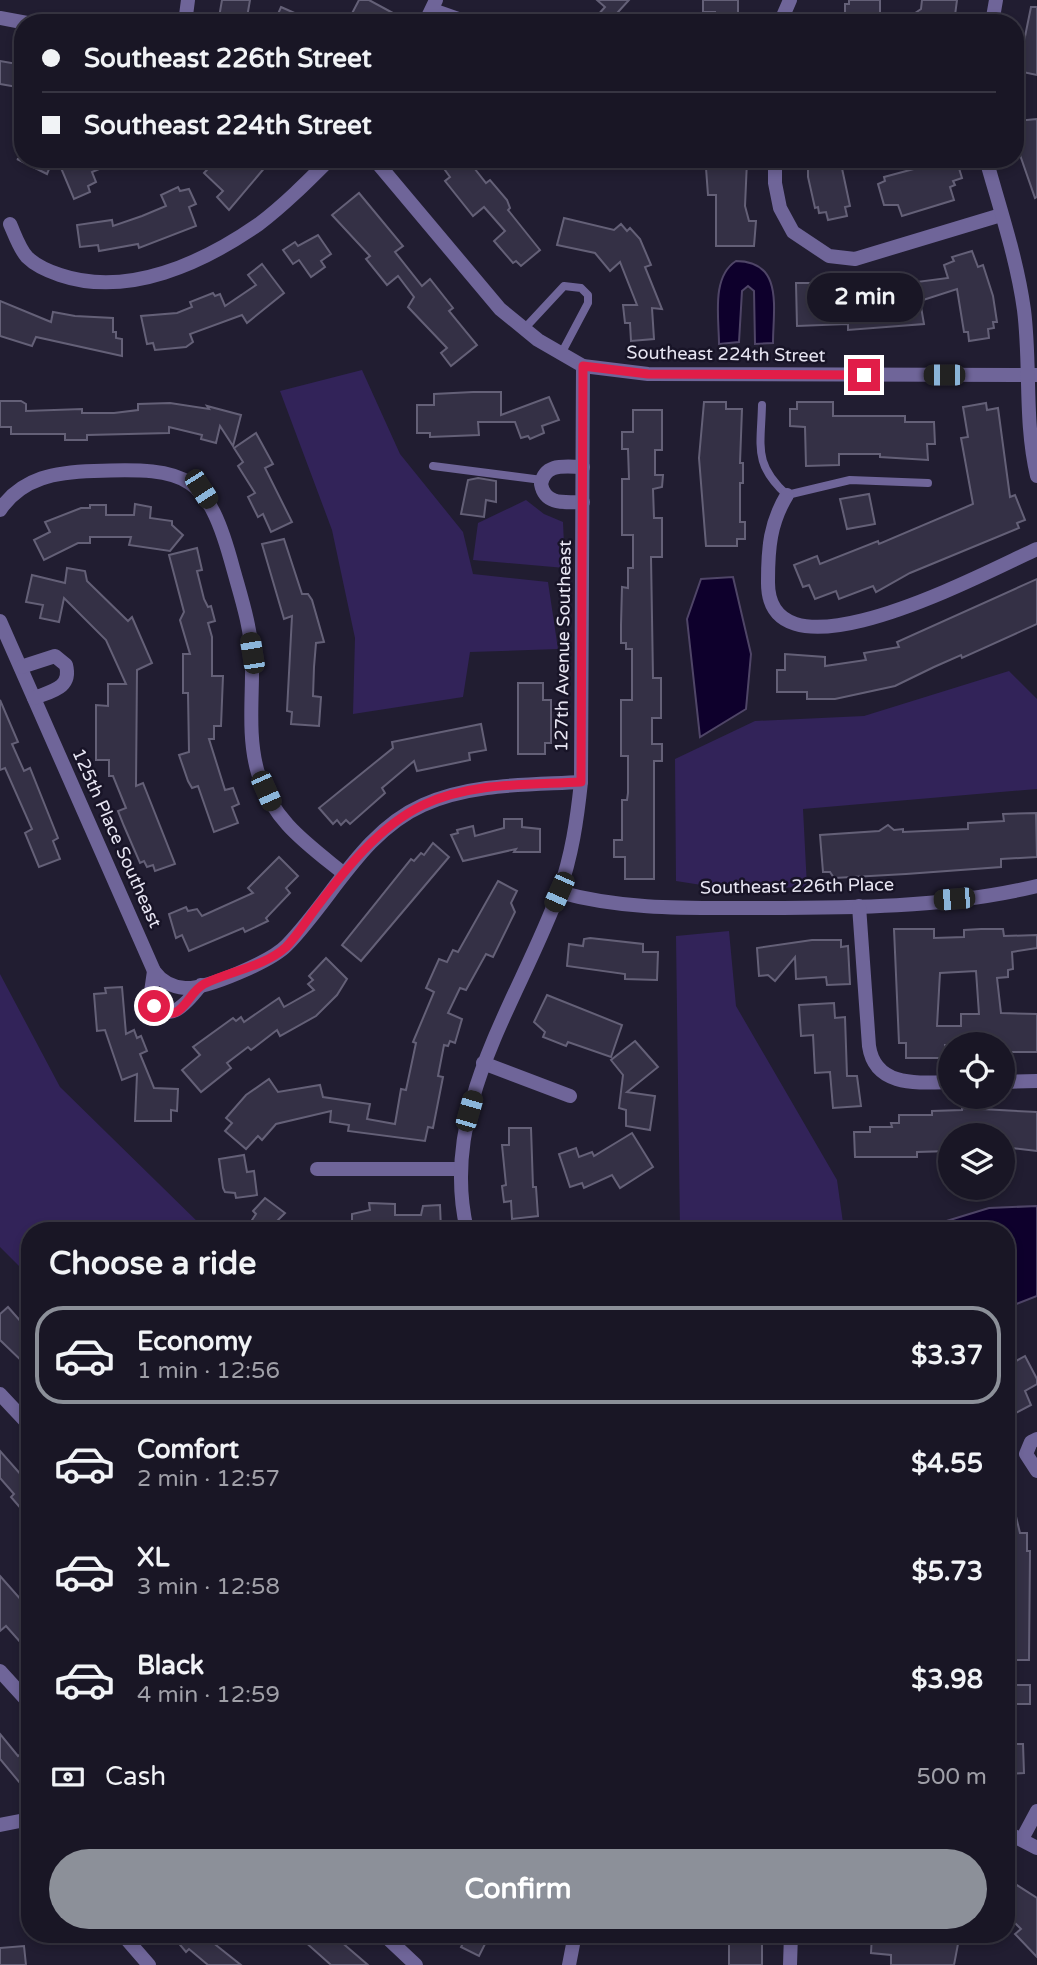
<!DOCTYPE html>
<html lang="en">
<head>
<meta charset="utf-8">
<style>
	body { margin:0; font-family:"Varela Round",sans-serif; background:#262332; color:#f1f3f6; height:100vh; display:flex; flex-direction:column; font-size:26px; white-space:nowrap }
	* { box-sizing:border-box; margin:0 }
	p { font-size:23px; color:#9f9fa7 }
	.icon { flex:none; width:38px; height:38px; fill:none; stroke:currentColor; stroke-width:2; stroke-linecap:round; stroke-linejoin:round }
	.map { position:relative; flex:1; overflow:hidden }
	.panel { position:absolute; left:21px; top:1222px; width:994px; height:721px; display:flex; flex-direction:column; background:#191625; border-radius:28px; box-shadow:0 4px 10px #0003,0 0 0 2px #373542 }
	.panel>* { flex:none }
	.guide { position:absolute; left:14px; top:14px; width:1010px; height:154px; border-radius:28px; box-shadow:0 4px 10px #0003,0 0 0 2px #373542; display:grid; align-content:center; height:154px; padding:0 28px; background:#191625 }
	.buttons { position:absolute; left:938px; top:1032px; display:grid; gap:14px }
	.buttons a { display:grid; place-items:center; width:77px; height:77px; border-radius:50%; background:#191625; box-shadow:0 4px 10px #0003,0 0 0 2px #373542; font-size:35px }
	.end { position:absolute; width:32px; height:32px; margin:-16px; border:9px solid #e11d48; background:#fff; box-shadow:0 0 0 4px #fff }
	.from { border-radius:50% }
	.bubble { position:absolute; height:49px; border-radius:24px; background:#191625; box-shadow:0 4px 10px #0003,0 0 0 2px #373542; font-size:23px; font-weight:700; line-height:49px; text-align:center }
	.car { position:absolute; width:21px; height:42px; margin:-21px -10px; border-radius:9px; box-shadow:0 0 5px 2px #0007; background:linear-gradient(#222 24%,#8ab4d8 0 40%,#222 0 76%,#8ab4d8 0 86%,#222 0) }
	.guide b { display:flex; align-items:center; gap:24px; height:66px; font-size:26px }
	.guide b+b { border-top:2px solid #373542 }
	.guide i { width:18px; height:18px; background:#f1f3f6 }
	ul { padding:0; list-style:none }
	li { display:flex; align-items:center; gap:21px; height:98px; margin:0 14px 10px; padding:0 14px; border:4px solid transparent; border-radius:28px }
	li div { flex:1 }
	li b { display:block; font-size:26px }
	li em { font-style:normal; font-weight:700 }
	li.active { border-color:#8c9099 }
	li>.icon { width:63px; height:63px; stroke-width:1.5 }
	h2 { padding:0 28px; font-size:32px; line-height:84px }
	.pay { display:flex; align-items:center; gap:18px; height:77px; padding:0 28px; font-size:26px }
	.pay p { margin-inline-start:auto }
	.cta { display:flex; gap:14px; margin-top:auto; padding:14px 28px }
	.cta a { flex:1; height:80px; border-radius:42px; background:#8c9099; color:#fff; font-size:28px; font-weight:700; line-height:80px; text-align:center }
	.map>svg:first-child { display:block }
</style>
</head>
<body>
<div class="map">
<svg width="1037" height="1965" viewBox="0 0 1037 1965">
	<rect width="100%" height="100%" fill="#211d31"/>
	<g fill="#322359">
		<path d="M362,370l38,84 63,78 10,42 75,8 10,67 -88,3 -7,45 -110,17 2,-76 -23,-108 -52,-139z"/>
		<path d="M526,500l18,14 19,8 2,46 -92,-8 5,-37z"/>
		<path d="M1009,671l28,28v90l-234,20 4,78 -80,2 -51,-8 -1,-122 80,-38 109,-5z"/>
		<path d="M729,931l7,75 101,174 7,50h-164l-4,-294z"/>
		<path d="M0,974l60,113 146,143h-176v47l-30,-30z"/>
	</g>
	<g fill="#0e002c" stroke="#4f4567" stroke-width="2">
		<path d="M736,261c48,0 37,48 37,82l-18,1 -1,-53 -6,-5 -6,5 -3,51 -20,2c0,-26 -8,-67 17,-83z"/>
		<path d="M733,577l18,77 -5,55 -46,28 -13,-118 14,-40z"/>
		<path d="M1037,1206v90l-31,12v-78h-89l72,-22z"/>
	</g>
	<g fill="#343045" stroke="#646077" stroke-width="2" fill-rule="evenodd">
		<path d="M222,0h28l-4,23h-28z"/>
		<path d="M359,0h10l24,13 -4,10h-42z"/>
		<path d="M597,0h32l-11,12 11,11h-24l-8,-7 8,-9z"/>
		<path d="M703,0h35v17l-23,1v-6h-12z"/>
		<path d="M849,0h31v23h-35v-19h4z"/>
		<path d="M922,0h35l-3,23 -49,-3 16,-11z"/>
		<path d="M281,7l36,16h-43z"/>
		<path d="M1031,7h6v68l-19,-4z"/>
		<path d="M0,61l23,4v23l-23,-4z"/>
		<path d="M1037,119v78l-2,1 -16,-46 -4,-31z"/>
		<path d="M17,159h36l-6,15z"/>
		<path d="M81,159h42l-31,13 4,10 -8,4 2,6 -16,7 -13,-31z"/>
		<path d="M217,159h55l-43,51 -12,-13 6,-6 -19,-18z"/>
		<path d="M437,159h30l19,24 4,-3 17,20 3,8 -2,2 32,40 -19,16 -5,-5 -3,2 -19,-22 11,-10 -21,-24 -11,9 -28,-35 5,-4z"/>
		<path d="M808,159h32l10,47 -5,1 2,9 -19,4 -2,-8 -7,1 -1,-6 -3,1 -7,-31z"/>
		<path d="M951,159l3,8 4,-2 4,13 -9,3 2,4 -5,2 4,13 -52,16 -4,-11h-14l-6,-21 7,-3 -1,-4z"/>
		<path d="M729,160l18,1 -2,45 4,15h7l-2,25h-38v-51h-8l-2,-27h22z"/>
		<path d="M178,187l2,4 9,-2 7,15 -7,3 7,19 -57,22 -1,-4 -39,7 -1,-6 -18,2 -3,-22 35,-5 1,6 29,-10 24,-10 -5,-11z"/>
		<path d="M359,193l44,53 -8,6 27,34 8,-7 23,29 -4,3 28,34 -26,21 -10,-13 6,-5 -39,-41 6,-10 -16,-21 -11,9 -21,-26 4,-3 -38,-41z"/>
		<path d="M564,218l50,12 7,-6 6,7 3,-3 10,11 11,26 -6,2 17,42 -10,-1 2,31 -23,2 -1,-18h-5l-2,-18h14l-17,-43 -10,9 -15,-18 -38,-8z"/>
		<path d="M318,235l13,19 -10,7 4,6 -14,10 -12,-17 -6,4 -10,-14 12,-8 3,4z"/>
		<path d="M972,251l6,16 5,-2 10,31 4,26h-4l1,6 -6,1 1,9 -20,3 -1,-9h-4l-7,-43 -37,12 4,23 -76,6v-6l-51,2 -1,-43h23v8l48,-2v10l29,-5 6,-2 -1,-8 47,-6 -4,-13 10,-4 -2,-4z"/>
		<path d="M262,264l22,29 -37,30 -5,-8 -52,19 3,8 -7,5 -31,3 -2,-7 -6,1 -6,-28 36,-3 15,-6 -2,-5 23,-9 2,3 5,-2 5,12 31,-21 -8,-10z"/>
		<path d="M0,301l51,21 2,-10 22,4 38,2v14h3v6l6,1v17l-86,-19 -4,9 -32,-10z"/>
		<path d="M473,392h28v23l48,-18 10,23 -17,6 2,7 -14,6 -2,-3 -7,2 -6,-16h-37l1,13 -49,2v-4h-13v-28h17v-11z"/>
		<path d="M0,401h21l5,3v7l56,-2v4h32l24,-3v-6l32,-1 39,6 -2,-3 34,9 -8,31 -13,-20 -4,17 -15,-4 1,-4 -33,-8v6l-82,2v5h-22v-6h-54v-7h-11z"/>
		<path d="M704,402h22v7h16l-2,54h3v20h-3v39h5v17h-8v7h-31l-7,-88z"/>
		<path d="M797,402h36v14h72v6h29l1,22h-8l1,16 -48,-3v-3h-41v11l-33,1 -1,-39 -15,-1v-17h7z"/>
		<path d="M986,403l1,7 11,-2 12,89 5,-2 10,25 -8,3 2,5 -109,45 -34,19 -3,-6 -34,13 -3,-8 -21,8 -6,-14 -6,2 -9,-22 23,-9 3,8 58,-23 1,3 94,-40 -12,-66 7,-1 -5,-30z"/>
		<path d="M633,410h29v40h-7v25h8l-1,12 -9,2 1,29h8v39h-11l2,121h8v40h-9v26h10v17h-8v118h-29v-22h-11v-17h8v-40h5l1,-7v-37h-7v-56h11v-51h-6v-6h-5v-18l1,-38 6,1v-20h5v-33h-11v-56h7l-1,-30h-6v-17h11z"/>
		<path d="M256,433l17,31 -8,4 27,54 -21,10 -8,-18 -5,3 -10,-20 7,-4 -17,-27 5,-4 -9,-14z"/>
		<path d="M478,478l18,3v21l-10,-2 -2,17 -23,-3 7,-34z"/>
		<path d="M869,494l6,30 -28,5 -7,-30z"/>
		<path d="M135,504l16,3 -1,11 22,3v4l11,10 -13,16 -41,-6 2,-8h-41v6h-12l-34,17 -10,-20 16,-8 -5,-10 36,-14h9v-3h16v10h28z"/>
		<path d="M284,539l18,55h6l4,6 12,42 -8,1 -2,24 -1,29 8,1 -2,29 -28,-2 1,-12 -5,-1 5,-95 -8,3 -22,-75z"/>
		<path d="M197,548l5,22 -5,1 7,28 4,8 3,-1 4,15 -7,2 4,14v39h11l-2,50h-7v13h-5l16,51 8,-2 6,16 -7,3 6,16 -24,9 -16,-46 -6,2 -4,-7 -9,-26 10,-3 -1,-59h-5v-39h7l-10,-34 4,-8 -15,-57z"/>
		<path d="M67,568l18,3 2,10 41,40 4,-4 20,46 -15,7 -1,116 7,-3 32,81 -20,7 -2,-6 -6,2 -3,-6 -4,2 -16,-37 -6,-15 8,-3 -13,-32h-4v-16h-13v-55l12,1v-22h18l-20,-44 -42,-42 -5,24 -19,-4 3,-13 -17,-3 6,-27 33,8z"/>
		<path d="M1037,579v45l-75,34 -1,-3 -27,12 -39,19 -60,13h-28v-7h-30v-22h8v-16l40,3v9l41,-6 -2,-7 35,-6 -2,-5z"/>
		<path d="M518,683h25v17h8v43h-6v11h-27z"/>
		<path d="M0,700l18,42 -6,2 12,27 6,-3 28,70 -5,3 7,18 -21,8 -14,-34 7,-4 -27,-61 -5,2z"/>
		<path d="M481,724l5,26 -17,3 1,7 -53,11 -3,-10 -32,27 3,5 -35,31 -4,-4 -5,5 -4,-5 -4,4 -14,-16 74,-60 -1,-6z"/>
		<path d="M1036,813l1,44 -36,2v8l-95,7 -72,4 -4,-6h-7l-3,-37 59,-4 9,-6 6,5 9,-1v3l65,-3v-6l36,-2 -1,-7z"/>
		<path d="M504,819h18v8l18,2v23h-26l2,-3 -53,12 -12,-26 7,-2 -1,-3 16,-4 2,10 29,-8z"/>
		<path d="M433,843l16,14 -88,104 -19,-16 69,-86 3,2 7,-8 3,2z"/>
		<path d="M279,857l19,19 -12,12 4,5 -24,25 2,3 -23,11 -2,-4 -54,23 -7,-16 -6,3 -7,-24 17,-7 2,4 9,-2 5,7 51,-23 -5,-5z"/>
		<path d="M498,881l19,10 -6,12 4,9 -22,45 -7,-3 -20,36 -6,-2 -12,25 14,6 -7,24 -5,-2 -2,5 -4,-1 -6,31 5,1 -10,51 -5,-1 -3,14 -77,-10 1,-6 -19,-3 1,-11 -55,13 -14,16 -4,-4 -12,13 -21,-18 7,-8 -6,-5 20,-23 23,-16 9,13 42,-7 3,12 47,7 -3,15 28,5 6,-35 5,1 10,-47 -3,-1 21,-50 -8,-4 13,-29 8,3 6,-12 5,2z"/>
		<path d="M894,929h40v9l30,-1v-7l17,-1h22l1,7 33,-1v13l-25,4 1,17 -5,1v7l-11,1 4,35 36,1v38h-34v-7h-58v13h-39v-15h-7zM976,971l3,43h-18v12h-24l3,-53z"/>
		<path d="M590,938l53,6v8h15l-1,28 -32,-1v-5l-58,-8 2,-22 14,2 1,-7z"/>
		<path d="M812,940h29v7l7,-1 2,38 -23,1 -1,-8 -30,2 -1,-22 -20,24 -7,-6 -9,1 -2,-28z"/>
		<path d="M326,958l21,21 -10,16 -21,21 -36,20 -3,-6 -26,20 -3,-3 -21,16 4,5 -30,24 -19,-22 18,-15 -7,-8 40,-29 3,3 5,-4 3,5 35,-24 5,9 30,-17 -6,-6 5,-4 -4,-4z"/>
		<path d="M122,987l4,47 8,-4 3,8 4,-2 6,15 -7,3 14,34 24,1 -1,22 -6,-1v11h-36l2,-47 -15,6 -17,-50 -8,1 -3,-37 12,-1 -1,-5z"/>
		<path d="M547,995l75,30 -11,32 -43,-15 -2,4 -23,-9 2,-5 -11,-10z"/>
		<path d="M834,1003l1,15 10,-1 2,59h10l4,30 -28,2 -3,-36 -15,1 -2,-38 -12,1 -2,-31z"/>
		<path d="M635,1041l23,26 -31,25 28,4 -5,34 -24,-4v-16l-7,-2 4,-33 -12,-15z"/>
		<path d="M962,1108l75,4v39l-34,-4v-11h-53v15l-33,1v5h-62l-1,-25h16v-5h22l-1,-4h8v-8h33v-4l30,-1z"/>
		<path d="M509,1128h22l2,59h3l2,29 -26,3 -1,-18 -7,1 -2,-16 4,-1 -4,-40h7z"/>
		<path d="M632,1133l21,34 -33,21 -8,-13 -28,13 -2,-5 -12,4 -11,-33 17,-6 3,9 13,-5 2,4z"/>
		<path d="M244,1155l3,17 7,-1 3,24 -21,3 -1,-5 -10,-1 -2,-4 -4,-29z"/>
		<path d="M265,1198l20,15 -7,7 10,10h-31l-7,-7 6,-9 -3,-3z"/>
		<path d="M369,1203l26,1v11h26l2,-9 17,-1 1,25h-89v-16l18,-4z"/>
		<path d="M8,1307l22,25v37l-30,-29v-26z"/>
		<path d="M1006,1342l10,19 9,-5 12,23v5l-12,7 6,14 -17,9 -8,-16z"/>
		<path d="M0,1451l30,34v34l-19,-22 3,-3 -14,-16z"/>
		<path d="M1011,1496l9,37h7v18h3l-1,109h-23v-163z"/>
		<path d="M0,1576l30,34v27l-8,7 -16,-18 -6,5z"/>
		<rect x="1006" y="1685" width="24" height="19"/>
		<path d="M0,1734l18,22 12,-9v48l-30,-36z"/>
		<path d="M1006,1744h17l1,29 -18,1z"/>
		<path d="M1006,1878l31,20v59l-22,-23 6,-5 -15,-15z"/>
		<path d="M171,1934h31l39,31h-33l-19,-16 -3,3z"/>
		<path d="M310,1934h22l36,31h-37l-27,-24z"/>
		<path d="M468,1934h22l-11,22 -18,-9z"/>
		<path d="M872,1934h38l48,10 -4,21h-63v-10l-20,-2z"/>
		<rect x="729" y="1941" width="33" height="24"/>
		<path d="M24,1946l2,19h-26v-17z"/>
	</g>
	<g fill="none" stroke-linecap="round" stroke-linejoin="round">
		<g stroke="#6f6599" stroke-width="8">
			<path d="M524,329l40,-43 17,2 7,7v8l-27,51"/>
			<path d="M762,405c-1,42 -9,59 25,90l63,-15 78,3"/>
			<path d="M433,466l109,14"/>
		</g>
		<g stroke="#6f6599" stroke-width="14">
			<path d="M433,10l37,13"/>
			<path d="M0,18l27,5"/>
			<path d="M185,23l3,-23"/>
			<path d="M425,23l11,-23"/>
			<path d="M780,23l10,-23"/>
			<path d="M992,23l4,-23"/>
			<path d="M374,159l126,150 38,31 45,26 65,8 389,1"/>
			<path d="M775,159v24l5,25 13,24 36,24 26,3 146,-44"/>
			<path d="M986,159c14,50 31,100 38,151 7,56 0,110 13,166"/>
			<path d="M10,224c5,11 9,24 17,33 9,9 21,14 33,18 68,23 143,-12 199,-51 25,-19 48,-42 71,-65"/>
			<path d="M583,467c-17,0 -38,-5 -42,17 4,22 25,18 42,18"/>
			<path d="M787,495c-17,28 -19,53 -19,86 -2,111 223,-12 269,-32"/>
			<path d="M0,510c22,-33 57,-38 94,-39 95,-4 114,4 139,97 8,29 18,59 19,89 1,39 -5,79 6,116 15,48 48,70 85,100"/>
			<path d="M0,621l154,350c8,11 18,16 31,17 22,1 87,-27 102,-43 45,-46 75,-113 136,-140 49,-22 106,-20 158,-23"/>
			<path d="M21,667l34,-11 11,9c6,23 -14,26 -32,33"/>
			<path d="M559,892c64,18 129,16 196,16 93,0 191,0 282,-22"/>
			<path d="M859,906l10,140c6,41 48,37 81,36"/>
			<path d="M154,971l-4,28c17,29 37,4 51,-14"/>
			<path d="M483,1063l87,33"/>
			<path d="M1003,1082l34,-1"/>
			<path d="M317,1169h144"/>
			<path d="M467,1230c-29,-122 52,-229 92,-338 13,-37 18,-72 22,-110l2,-416"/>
			<path d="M0,1394l30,32"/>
			<path d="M1037,1439l-6,3 -5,12 11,17"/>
			<path d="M0,1671l30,33"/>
			<path d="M0,1825l30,-6"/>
			<path d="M1006,1832l31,16"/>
			<path d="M1022,1839l15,-28"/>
			<path d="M122,1934l27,31"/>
			<path d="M383,1934l33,31"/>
			<path d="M569,1965l6,-31"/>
			<path d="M790,1965l1,-31"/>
		</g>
	</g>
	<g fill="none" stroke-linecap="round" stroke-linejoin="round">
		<path stroke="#e11d48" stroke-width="9" d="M154,1006c29,22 31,-12 50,-22 26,-13 60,-17 82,-37 11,-11 20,-26 30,-39 28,-37 63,-82 107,-103 47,-23 106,-20 158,-23l2,-416 65,8 216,1"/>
	</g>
	<g text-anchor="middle" stroke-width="5" stroke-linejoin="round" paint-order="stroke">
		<g font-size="18" fill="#e7e5f2" stroke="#181427">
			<text transform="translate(726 354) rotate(1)" y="6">Southeast 224th Street</text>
			<text transform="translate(563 646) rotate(-89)" y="6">127th Avenue Southeast</text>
			<text transform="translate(117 838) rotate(66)" y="6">125th Place Southeast</text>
			<text transform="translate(797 886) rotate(-1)" y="6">Southeast 226th Place</text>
		</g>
	</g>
</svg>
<div class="buttons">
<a><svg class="icon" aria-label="locate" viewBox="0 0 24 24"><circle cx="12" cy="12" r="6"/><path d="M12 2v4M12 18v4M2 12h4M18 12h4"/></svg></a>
<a><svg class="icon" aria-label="layers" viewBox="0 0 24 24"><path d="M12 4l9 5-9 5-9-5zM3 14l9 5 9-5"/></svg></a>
</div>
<i class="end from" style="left:154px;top:1006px"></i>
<i class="end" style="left:864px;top:375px"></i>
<div class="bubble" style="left:807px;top:273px;width:116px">2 min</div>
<i class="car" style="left:944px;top:375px;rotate:270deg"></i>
<i class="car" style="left:201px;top:489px;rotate:147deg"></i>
<i class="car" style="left:252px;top:653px;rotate:351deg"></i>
<i class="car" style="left:266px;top:791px;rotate:156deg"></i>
<i class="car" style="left:559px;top:892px;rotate:204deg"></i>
<i class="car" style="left:954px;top:899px;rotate:265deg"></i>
<i class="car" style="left:469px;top:1111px;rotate:16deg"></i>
<div class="guide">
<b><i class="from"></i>Southeast 226th Street</b>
<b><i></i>Southeast 224th Street</b>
</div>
<section class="panel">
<h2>Choose a ride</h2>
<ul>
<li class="active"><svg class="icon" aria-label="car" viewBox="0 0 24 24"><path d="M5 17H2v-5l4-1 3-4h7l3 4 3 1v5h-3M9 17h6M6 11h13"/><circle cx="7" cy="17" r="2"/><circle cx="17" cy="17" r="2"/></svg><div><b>Economy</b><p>1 min · 12:56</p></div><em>$3.37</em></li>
<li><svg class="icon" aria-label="car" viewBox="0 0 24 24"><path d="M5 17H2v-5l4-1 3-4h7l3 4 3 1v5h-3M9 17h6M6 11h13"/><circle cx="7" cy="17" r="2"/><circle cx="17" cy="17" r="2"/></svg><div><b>Comfort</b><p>2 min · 12:57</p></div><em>$4.55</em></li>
<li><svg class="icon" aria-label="car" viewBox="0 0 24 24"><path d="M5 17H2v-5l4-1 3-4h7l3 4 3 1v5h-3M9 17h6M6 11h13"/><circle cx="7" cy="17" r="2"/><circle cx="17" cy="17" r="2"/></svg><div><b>XL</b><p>3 min · 12:58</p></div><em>$5.73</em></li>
<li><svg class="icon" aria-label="car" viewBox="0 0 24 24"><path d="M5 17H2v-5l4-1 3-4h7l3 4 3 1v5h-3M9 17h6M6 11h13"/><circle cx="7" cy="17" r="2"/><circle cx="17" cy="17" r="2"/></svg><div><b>Black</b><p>4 min · 12:59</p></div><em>$3.98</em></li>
</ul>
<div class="pay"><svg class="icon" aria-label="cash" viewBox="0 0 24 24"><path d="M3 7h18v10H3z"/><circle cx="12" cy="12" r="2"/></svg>Cash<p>500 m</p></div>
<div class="cta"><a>Confirm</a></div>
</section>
</div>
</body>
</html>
